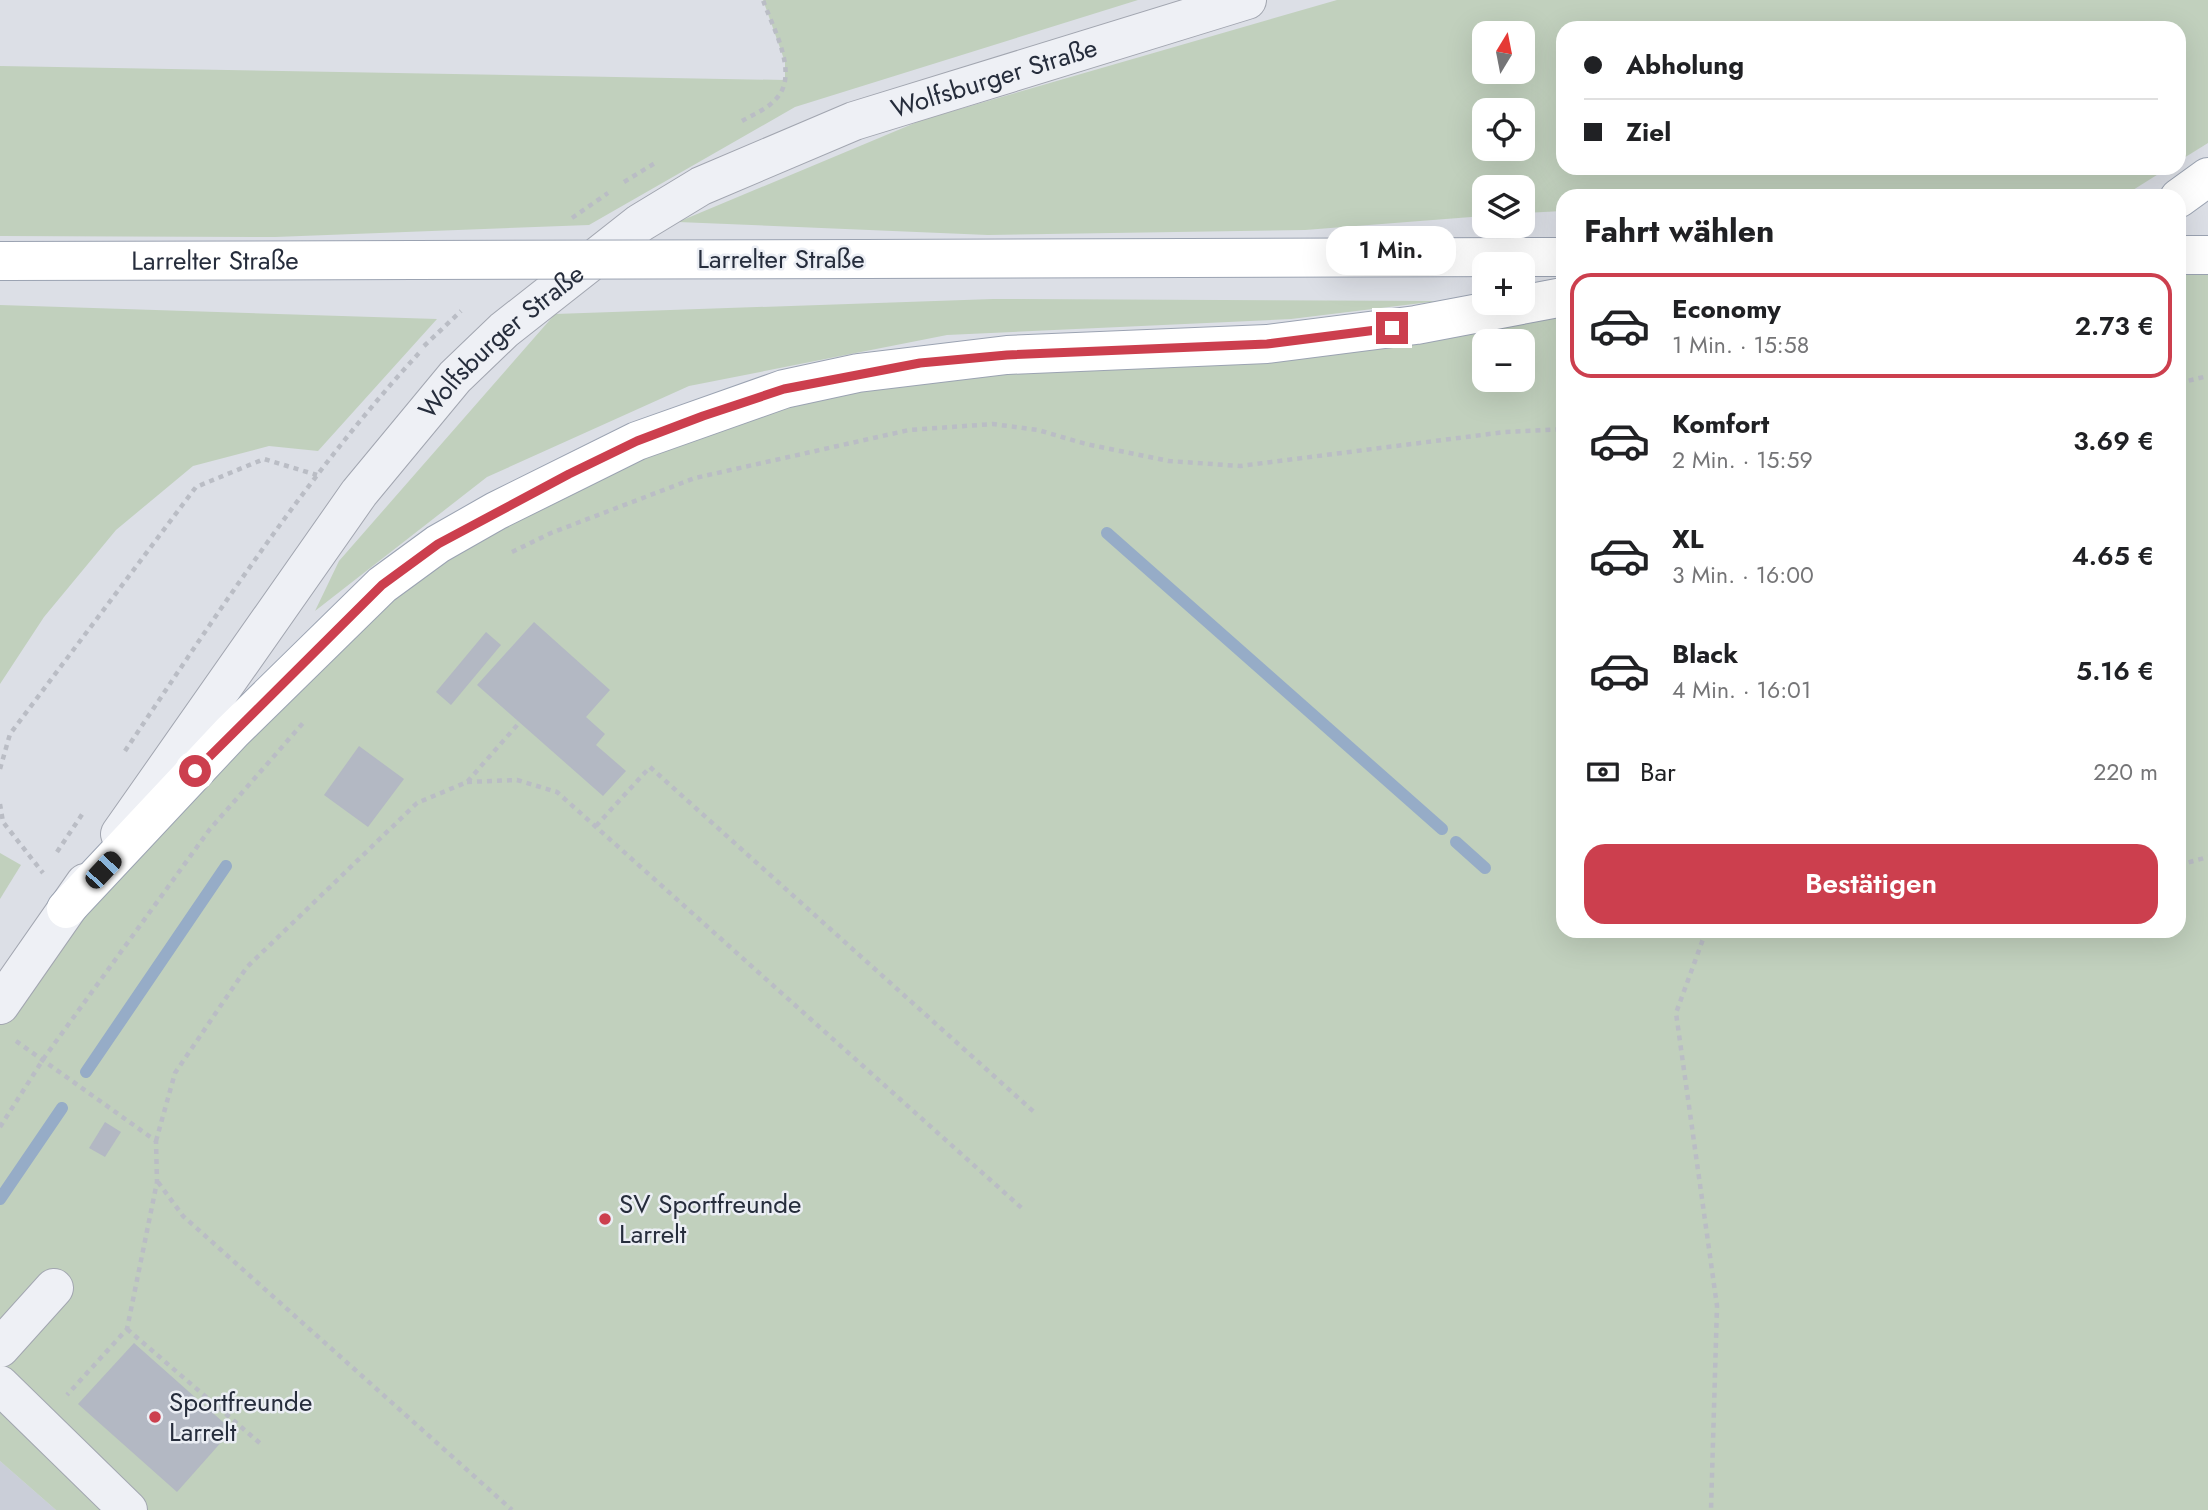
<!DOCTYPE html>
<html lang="de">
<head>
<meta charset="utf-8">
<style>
	body { margin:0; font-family:Jost,sans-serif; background:#f6f6f6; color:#202124; height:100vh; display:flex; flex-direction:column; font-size:26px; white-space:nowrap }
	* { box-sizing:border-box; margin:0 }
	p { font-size:23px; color:#757577 }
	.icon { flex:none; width:38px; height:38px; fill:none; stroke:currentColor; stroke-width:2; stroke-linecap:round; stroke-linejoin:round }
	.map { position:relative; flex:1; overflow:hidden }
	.panel { position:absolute; left:1556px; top:189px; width:630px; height:749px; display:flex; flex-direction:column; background:#fff; border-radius:21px; box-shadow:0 7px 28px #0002 }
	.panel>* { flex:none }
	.hud { position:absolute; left:1556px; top:21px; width:630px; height:154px; border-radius:21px; box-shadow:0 7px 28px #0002; display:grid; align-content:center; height:154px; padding:0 28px; background:#fff }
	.needle { width:46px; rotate:10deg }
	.controls { position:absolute; left:1472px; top:21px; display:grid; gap:14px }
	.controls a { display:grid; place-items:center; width:63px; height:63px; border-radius:14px; background:#fff; box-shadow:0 7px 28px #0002; font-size:35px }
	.end { position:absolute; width:32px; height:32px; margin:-16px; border:9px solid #cc3f4e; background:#fff; box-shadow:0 0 0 4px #fff }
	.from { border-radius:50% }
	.bubble { position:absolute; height:49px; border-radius:21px; background:#fff; box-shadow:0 7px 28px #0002; font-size:23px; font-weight:600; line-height:49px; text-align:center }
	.car { position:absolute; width:21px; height:42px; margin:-21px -10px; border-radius:9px; box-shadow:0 0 5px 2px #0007; background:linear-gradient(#222 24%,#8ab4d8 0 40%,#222 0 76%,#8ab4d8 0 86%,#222 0) }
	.hud b { display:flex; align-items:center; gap:24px; height:66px; font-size:26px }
	.hud b+b { border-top:2px solid #e0e0e0 }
	.hud i { width:18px; height:18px; background:#202124 }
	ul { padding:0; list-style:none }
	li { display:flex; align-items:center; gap:21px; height:105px; margin:0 14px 10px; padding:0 14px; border:4px solid transparent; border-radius:21px }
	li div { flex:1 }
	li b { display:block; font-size:26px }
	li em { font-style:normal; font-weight:600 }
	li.current { border-color:#cc3f4e }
	li>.icon { width:63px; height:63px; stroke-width:1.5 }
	h2 { padding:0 28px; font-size:32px; line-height:84px }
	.pay { display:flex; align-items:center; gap:18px; height:77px; padding:0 28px; font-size:26px }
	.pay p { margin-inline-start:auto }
	.primary-button { display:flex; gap:14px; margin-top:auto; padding:14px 28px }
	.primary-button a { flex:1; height:80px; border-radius:21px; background:#cc3f4e; color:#fff; font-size:28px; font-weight:600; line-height:80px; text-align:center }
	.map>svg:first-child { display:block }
</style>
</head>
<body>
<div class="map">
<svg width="2208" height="1510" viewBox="0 0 2208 1510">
	<rect width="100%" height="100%" fill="#dcdfe6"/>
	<path fill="#caced8" d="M0,1461l56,49h-56z"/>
	<g fill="#c1d0bd" fill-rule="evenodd">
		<path d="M763,0h375l-343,107 -206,118 -314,12 -275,-1v-170l785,14v-18z"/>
		<path d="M1337,0h871v143l-29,18v-133h-616v140h605l-43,27 -8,1h-554v15l-40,2 -1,-26h-38v29l-179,14 -317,5 -310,-13 244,-102zM1484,33h38v39h-38zM1484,110h38v39h-38z"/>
		<path d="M2179,255h29v1255h-2152l-56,-49v-456l382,-420 402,-196 779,-92v634h616zM1484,341h38v39h-38z"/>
		<path d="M993,299l445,2 -147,18 -344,16 -258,51 -202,91 -172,134 24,-50 216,-247z"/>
		<path d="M0,305l437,14 -119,132 -49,-5 -76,20 -77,64 -72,87 -44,67z"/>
		<path d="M0,853l21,12 -21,34z"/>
	</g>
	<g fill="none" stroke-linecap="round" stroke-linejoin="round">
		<g stroke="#96acc7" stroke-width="12">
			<path d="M1107,533l335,296"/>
			<path d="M1456,842l29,26"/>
			<path d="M86,1072l140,-206"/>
			<path d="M0,1199l62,-91"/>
		</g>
	</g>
	<g fill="#b3b8c3">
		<path d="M534,622l76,68 -24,27 19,17 -9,11 30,26 -23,25 -126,-111z"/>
		<path d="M486,632l15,13 -50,60 -15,-13z"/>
		<path d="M359,746l45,33 -36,48 -44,-32z"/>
		<path d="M105,1122l16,10 -16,25 -16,-9z"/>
		<path d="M134,1343l98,87 -55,62 -99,-88z"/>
	</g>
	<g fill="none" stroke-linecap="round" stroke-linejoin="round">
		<g stroke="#a2a6b0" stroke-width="40">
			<g id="minor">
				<path id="s1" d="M120,834l239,-341 96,-116 49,-47 136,-107 61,-37 153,-65 393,-121"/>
				<path d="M0,1005l85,-122"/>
				<path d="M0,1348l54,-60"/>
				<path d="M0,1385l128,125"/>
			</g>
		</g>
		<g stroke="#9ba3b2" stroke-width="40">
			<g id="major">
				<path d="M2179,198l29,-21"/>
				<path d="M2179,255h29"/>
				<path d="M863,259l700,-2"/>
				<path id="s2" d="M0,261l415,-1"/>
				<path d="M66,909l166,-177 150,-147 56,-41 58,-33 141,-70 147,-52 74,-16 149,-18 260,-11 149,-19 147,-28"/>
			</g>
		</g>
		<g stroke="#babdc5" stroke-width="4.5" stroke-dasharray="5 5" stroke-linecap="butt">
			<path d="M742,121c10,-6 25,-12 33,-21 26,-25 -3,-73 -12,-100"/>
			<path d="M624,182l31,-19"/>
			<path d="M572,218l36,-25"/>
			<path d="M424,346l37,-35"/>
			<path d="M2179,383l29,-7"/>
			<path d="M512,552l39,-19 144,-55 214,-48 84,-6 45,6 48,14 83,17 71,5 265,-34 58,-3"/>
			<path d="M125,751c92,-137 182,-276 294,-398"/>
			<path d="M0,769l10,-35 186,-247 68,-28 53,16"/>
			<path d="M467,782l50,-2 40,12 468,419"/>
			<path d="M0,804l3,18 40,51"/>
			<path d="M596,826l54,-59 384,345"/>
			<path d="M57,852l26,-39"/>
			<path d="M2179,865l29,-8"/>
			<path d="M1706,931l-30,82 41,293 -6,204"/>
			<path d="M16,1041l140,100 1,41 -30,147 -60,66"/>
			<path d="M0,1127l44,-69 166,-229 94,-107"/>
			<path d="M156,1141l19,-68 72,-106 170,-164 50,-21 52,-59"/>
			<path d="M158,1182l25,34 329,294"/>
			<path d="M127,1329l135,116"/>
		</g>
		<use href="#minor" stroke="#eef0f5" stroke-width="38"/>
		<use href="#major" stroke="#fff" stroke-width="38"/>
		<g stroke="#9ba3b2" stroke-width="40" stroke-linecap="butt">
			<path id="major-bridge" d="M415,260l448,-1"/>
		</g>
		<use href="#major-bridge" stroke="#fff" stroke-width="38"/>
	</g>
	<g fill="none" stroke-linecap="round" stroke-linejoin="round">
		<path stroke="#cc3f4e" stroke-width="9" d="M195,771l187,-186 56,-41 131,-70 68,-33 66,-25 81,-27 136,-26 87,-8 260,-11 125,-16"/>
	</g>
	<g fill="#cc3f4e" stroke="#ebeef4" stroke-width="2.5">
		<circle cx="605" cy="1219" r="7"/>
		<circle cx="155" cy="1417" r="7"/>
	</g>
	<g text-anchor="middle" stroke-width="5" stroke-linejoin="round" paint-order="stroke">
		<g font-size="26" fill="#262d3c" stroke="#ebeef4">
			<text dy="9" stroke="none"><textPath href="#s1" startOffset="1192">Wolfsburger Straße</textPath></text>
			<text x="781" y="268">Larrelter Straße</text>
			<text dy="9" stroke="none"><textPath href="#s2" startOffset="215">Larrelter Straße</textPath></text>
			<text dy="9" stroke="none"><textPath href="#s1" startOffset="625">Wolfsburger Straße</textPath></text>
		</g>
		<g font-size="26" fill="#262d3c" stroke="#ebeef4" text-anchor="start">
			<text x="619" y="1213">SV Sportfreunde<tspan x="619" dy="30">Larrelt</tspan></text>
			<text x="169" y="1411">Sportfreunde<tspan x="169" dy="30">Larrelt</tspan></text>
		</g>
	</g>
</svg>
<div class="controls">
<a><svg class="needle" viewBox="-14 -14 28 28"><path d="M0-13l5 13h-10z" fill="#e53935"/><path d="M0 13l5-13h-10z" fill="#757577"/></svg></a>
<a><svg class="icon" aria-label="locate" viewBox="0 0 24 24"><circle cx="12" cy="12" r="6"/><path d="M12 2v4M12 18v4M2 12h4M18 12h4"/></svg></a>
<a><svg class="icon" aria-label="layers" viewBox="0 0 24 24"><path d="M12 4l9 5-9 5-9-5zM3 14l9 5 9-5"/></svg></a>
<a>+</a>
<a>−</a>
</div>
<i class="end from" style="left:195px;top:771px"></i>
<i class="end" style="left:1392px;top:328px"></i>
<div class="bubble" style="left:1326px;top:226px;width:130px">1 Min.</div>
<i class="car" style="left:103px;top:870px;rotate:43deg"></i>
<div class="hud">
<b><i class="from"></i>Abholung</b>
<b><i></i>Ziel</b>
</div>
<section class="panel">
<h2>Fahrt wählen</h2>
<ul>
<li class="current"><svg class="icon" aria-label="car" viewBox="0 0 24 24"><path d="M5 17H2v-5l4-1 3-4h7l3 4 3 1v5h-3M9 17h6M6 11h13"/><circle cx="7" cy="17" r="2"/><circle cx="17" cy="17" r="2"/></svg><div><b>Economy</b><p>1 Min. · 15:58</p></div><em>2.73 €</em></li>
<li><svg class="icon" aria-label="car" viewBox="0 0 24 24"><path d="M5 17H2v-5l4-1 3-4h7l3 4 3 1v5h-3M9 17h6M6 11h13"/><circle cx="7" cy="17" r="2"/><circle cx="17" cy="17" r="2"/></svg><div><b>Komfort</b><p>2 Min. · 15:59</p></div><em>3.69 €</em></li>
<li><svg class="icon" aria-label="car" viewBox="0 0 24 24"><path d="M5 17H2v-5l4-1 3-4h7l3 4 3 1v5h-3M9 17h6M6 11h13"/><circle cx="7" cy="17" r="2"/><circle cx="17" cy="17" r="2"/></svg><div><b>XL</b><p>3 Min. · 16:00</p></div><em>4.65 €</em></li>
<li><svg class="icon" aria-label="car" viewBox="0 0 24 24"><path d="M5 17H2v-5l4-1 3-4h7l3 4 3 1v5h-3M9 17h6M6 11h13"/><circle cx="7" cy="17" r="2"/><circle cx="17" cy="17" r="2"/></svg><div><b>Black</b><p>4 Min. · 16:01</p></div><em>5.16 €</em></li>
</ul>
<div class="pay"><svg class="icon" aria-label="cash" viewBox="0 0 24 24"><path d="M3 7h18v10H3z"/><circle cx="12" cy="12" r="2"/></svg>Bar<p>220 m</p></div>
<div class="primary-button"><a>Bestätigen</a></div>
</section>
</div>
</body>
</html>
